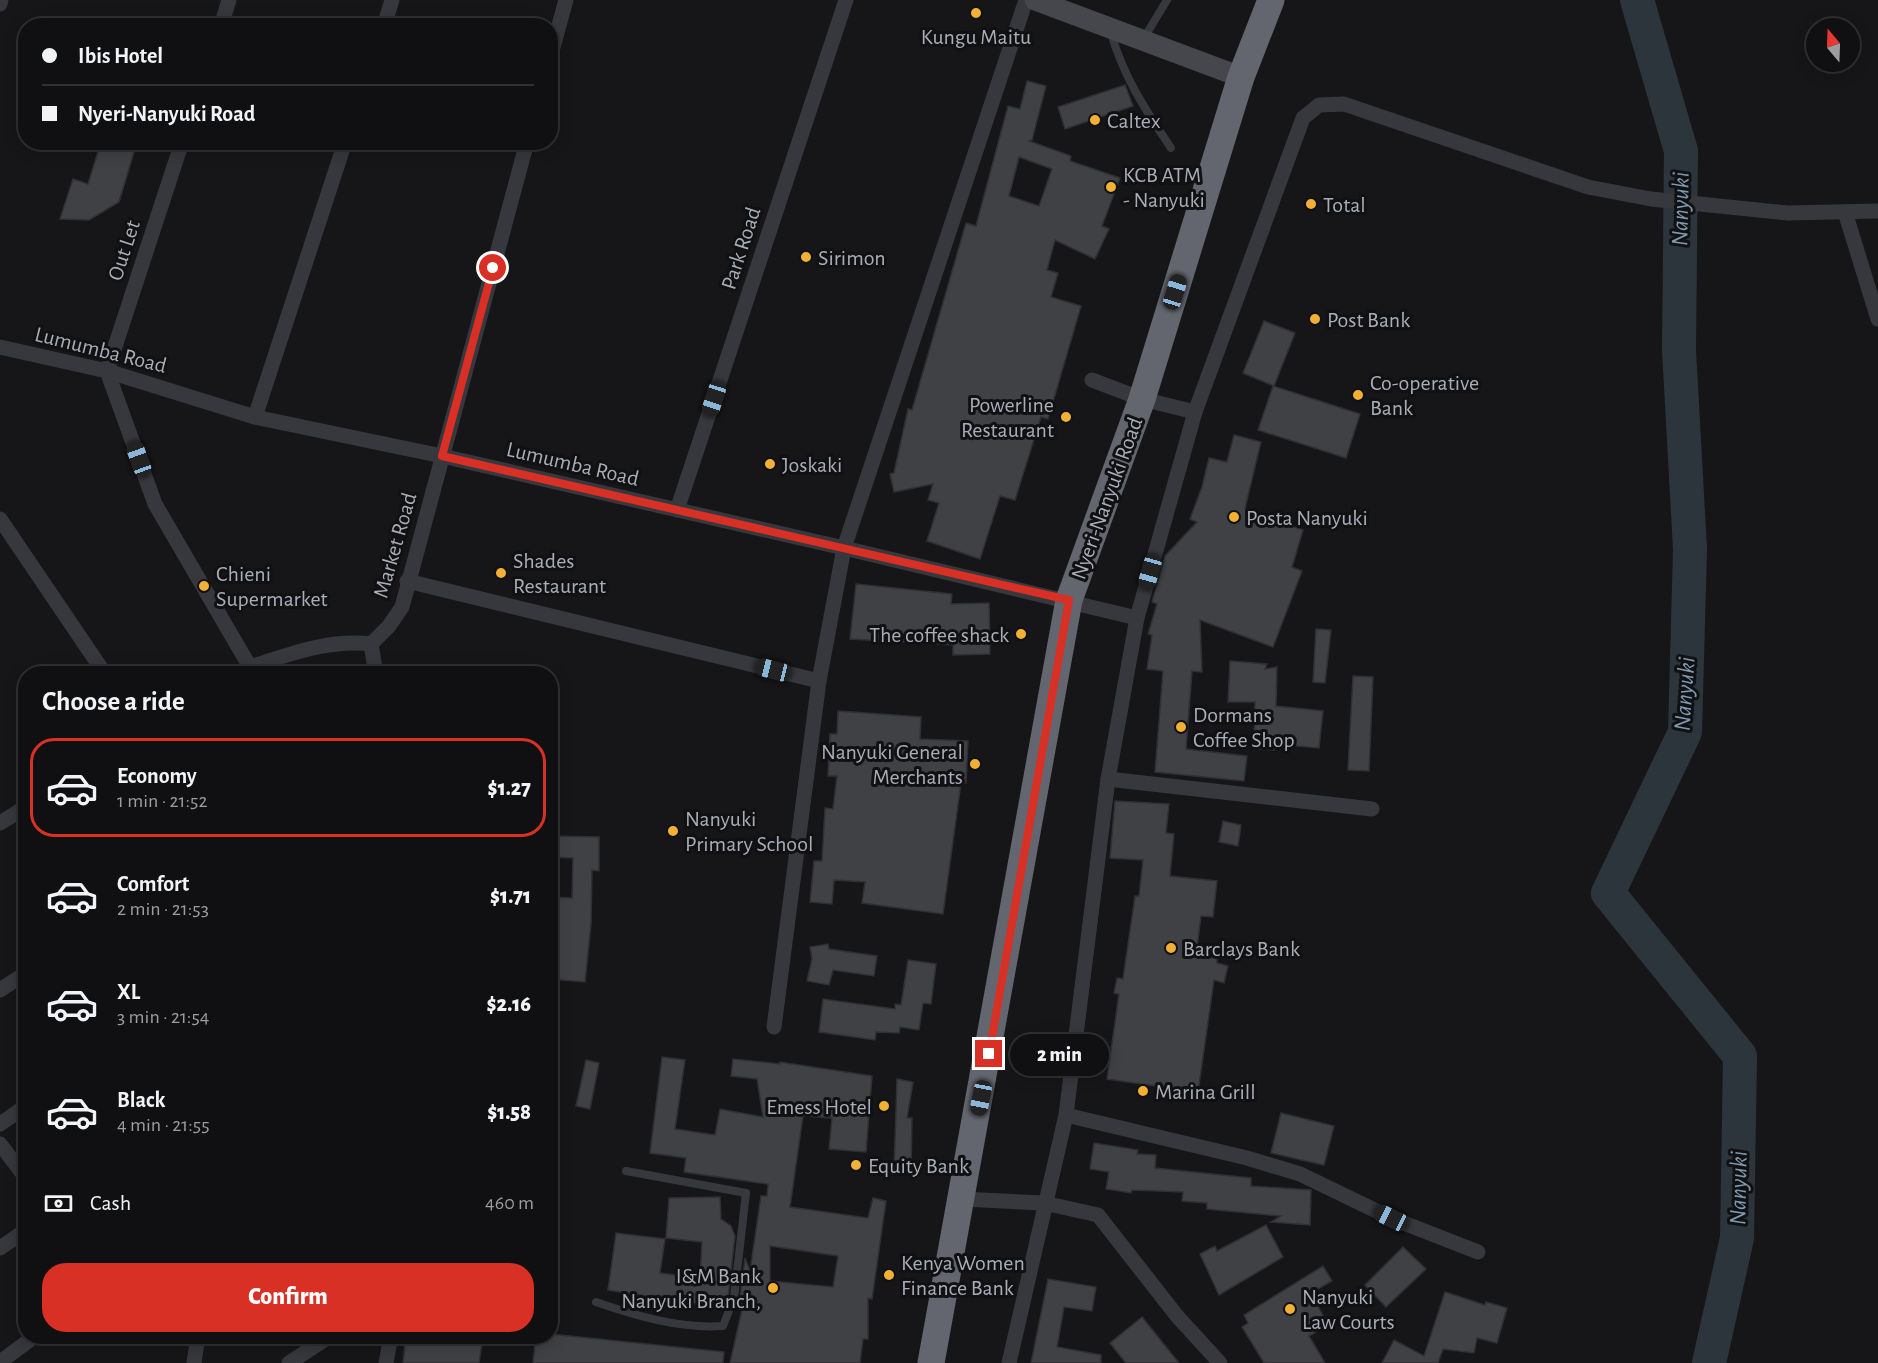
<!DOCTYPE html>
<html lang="en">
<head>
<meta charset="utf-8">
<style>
	body { margin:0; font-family:"Alegreya Sans",sans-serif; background:#1e1e20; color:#f1f3f6; height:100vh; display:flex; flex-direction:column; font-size:22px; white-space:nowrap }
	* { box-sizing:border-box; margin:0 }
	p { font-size:20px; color:#9c9d9f }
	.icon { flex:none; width:33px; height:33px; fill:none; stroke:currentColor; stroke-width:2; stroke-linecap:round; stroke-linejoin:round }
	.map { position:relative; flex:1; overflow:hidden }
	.drawer { position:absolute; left:18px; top:666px; width:540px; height:678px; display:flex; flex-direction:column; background:#101012; border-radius:24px; box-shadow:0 3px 15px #0003,0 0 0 2px #303032 }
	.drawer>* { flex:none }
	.banner { position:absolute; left:18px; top:18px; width:540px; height:132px; border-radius:24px; box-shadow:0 3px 15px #0003,0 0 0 2px #303032; display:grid; align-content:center; height:132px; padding:0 24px; background:#101012 }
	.needle { width:39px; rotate:341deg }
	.buttons { position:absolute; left:1806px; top:18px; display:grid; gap:12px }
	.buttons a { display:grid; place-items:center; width:54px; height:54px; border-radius:50%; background:#101012; box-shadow:0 3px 15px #0003,0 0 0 2px #303032; font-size:30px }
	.end { position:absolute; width:27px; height:27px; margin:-14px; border:8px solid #d93025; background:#fff; box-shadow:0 0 0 3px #fff }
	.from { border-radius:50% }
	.bubble { position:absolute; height:42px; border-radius:21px; background:#101012; box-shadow:0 3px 15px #0003,0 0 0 2px #303032; font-size:20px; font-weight:800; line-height:42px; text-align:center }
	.car { position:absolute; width:18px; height:36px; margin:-18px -9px; border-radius:8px; box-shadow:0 0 4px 2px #0007; background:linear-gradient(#222 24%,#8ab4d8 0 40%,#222 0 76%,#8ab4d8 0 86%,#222 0) }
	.banner b { display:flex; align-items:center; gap:21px; height:57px; font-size:22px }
	.banner b+b { border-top:2px solid #303032 }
	.banner i { width:15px; height:15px; background:#f1f3f6 }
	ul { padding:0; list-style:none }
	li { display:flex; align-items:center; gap:18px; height:99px; margin:0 12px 9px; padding:0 12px; border:3px solid transparent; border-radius:24px }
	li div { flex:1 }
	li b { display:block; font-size:22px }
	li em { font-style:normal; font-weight:800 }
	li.active { border-color:#d93025 }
	li>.icon { width:54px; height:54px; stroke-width:1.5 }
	h2 { padding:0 24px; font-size:27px; line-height:72px }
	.pay { display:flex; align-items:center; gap:15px; height:66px; padding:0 24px; font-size:22px }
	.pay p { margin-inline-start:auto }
	.cta { display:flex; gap:12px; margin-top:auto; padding:12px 24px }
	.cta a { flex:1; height:69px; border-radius:24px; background:#d93025; color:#fff; font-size:24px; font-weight:800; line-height:69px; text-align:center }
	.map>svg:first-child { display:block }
</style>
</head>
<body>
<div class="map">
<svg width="1878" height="1363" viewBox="0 0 1878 1363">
	<rect width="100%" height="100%" fill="#161618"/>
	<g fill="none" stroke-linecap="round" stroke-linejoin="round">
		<path stroke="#2c353c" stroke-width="34" d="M1637,0l44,151 -2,199 11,199 -5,183 -77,161 132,163 -3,182 -28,125"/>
	</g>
	<g fill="#404145" stroke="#303034" stroke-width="1.5" fill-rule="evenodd">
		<path d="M1027,81l19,5 -14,54 -3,1 42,15 -1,5 50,17 -18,48 7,3 -14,30 -40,-19 -8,30 11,3 -7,24 30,9 -33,113 -7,-2 -26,83 -15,-4 -20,63 -53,-18 12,-38 -11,-3 5,-16 -39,8 -4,-18 4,-1 14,-64 4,1 54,-187 10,3 32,-120 12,3zM1019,157l33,12 -13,37 -30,-10z"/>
		<path d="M1125,85l8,21 -68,23 -7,-22z"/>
		<path d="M101,142h36l-18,60 -30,18 -29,-1 13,-40 15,5z"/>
		<path d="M1264,321l31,12 -21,53 -31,-13z"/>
		<path d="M1273,386l87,28 -14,44 -88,-28z"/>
		<path d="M1234,435l27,7 -16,66 6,2 -1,2 53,18 -11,37 10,4 -29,76 -73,-27 2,52 -10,-1 -6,78 61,7 -3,25 -89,-9 8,-101 -16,-2 5,-34 -4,-1 9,-30 -5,-2 13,-46 32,-34 -7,-3 12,-32 7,-29 18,4z"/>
		<path d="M856,584l96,10 -1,10 38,-1 1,51 -37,1v-10l-103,-6z"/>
		<path d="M1316,629l15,1 -6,53 -12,-1z"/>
		<path d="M1230,661l37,3 -2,5 12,-2 -1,39 47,5 -4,37 -44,-4v6l-21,-1 1,-47h-27z"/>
		<path d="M1353,676l20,1 -4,94 -21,-1z"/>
		<path d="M838,711l83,6 -1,22 48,2 -2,42h-5l-18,131 -81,-11 3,-21 -31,-2 -2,24 -22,-2 4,-41h8l3,-53 8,1 4,-33h-9l2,-42h7z"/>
		<path d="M1115,801l54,3 -3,29 8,1 -4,42 47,5 -4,36 -12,-1 -5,39 21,3v5l11,3 -4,17 -10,-3 -16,112 -91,-13 12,-85 -5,-1 3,-15 6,1 12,-83h4l4,-36 -33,-2z"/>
		<path d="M1223,821l18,4 -3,21 -19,-4z"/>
		<path d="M550,836l49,1v34l-7,-1 -1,54 -6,58 -35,-3v-82l22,1 1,-40 -23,-1z"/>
		<path d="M828,944l1,5 48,7 -3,20 -41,-6 -4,15 -22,-4 5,-22 -2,-12z"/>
		<path d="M908,960l28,4 -5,40 -8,-1 -4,27 -19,-3 -1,6 -23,-1 -1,8 -56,-8 4,-33 72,10v-5l6,1z"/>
		<path d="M662,1057l23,3 -10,69 40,6 5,-26 43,8 -6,-38 -26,-3 2,-17 47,5v-2l92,14 -6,76 -37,-3 3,-31 -29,-2 -13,91 78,11 5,-20 13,3 -14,98 -4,-1v41h-5l-3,24h-130l12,-53 -6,-1 4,-10 5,-41 5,13 11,-75h6l1,-12 -84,-12 2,-14 -36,-5zM770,1246l68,10 -5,31 -63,-6z"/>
		<path d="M586,1060l13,3 -9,46 -14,-3z"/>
		<path d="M897,1079l16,3 -6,36h5l-1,53h-17z"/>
		<path d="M1281,1113l53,13 -10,39 -53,-12z"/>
		<path d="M1094,1143l44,7 -1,4 19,1 -1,13 96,10v8l60,4 -1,35 -39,-3 10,-6 -74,-7v-6l-25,-2 1,-9 -51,-2 -1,3 -25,-4 3,-17 -19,-3z"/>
		<path d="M720,1197l1,22 10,7 4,10 -7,61 -4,11 -116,-18 8,-57 49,6 -5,34 40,5 2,-36 -36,-4 3,-40z"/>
		<path d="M1266,1225l17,32 -64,38 -19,-41 15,-8 2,5z"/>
		<path d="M1403,1247l23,22 -40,38 -21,-22z"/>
		<path d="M1323,1266l9,15 -21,12 17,32 -19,11 16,27h-61l-22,-36 6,-4 -4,-8z"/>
		<path d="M1048,1279l48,8 -4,24 -28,-4 -7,40 44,8v8h-70z"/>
		<path d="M1445,1292l40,13 1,-3 21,6 -10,35 -20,-5 -3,15 -31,-4 -5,14h-56l12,-23 30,16z"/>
		<path d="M1142,1317l37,46h-53l-16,-20z"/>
		<path d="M550,1334l174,18 -1,11h-190l3,-27z"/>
		<path d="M406,1336h77l-4,27h-76z"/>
	</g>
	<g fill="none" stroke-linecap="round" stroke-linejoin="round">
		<g stroke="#37383d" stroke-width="8">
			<path d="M1111,33c13,45 34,76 60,115"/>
			<path d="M1144,38l23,-38"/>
			<path d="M596,1302c40,14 85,27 127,24l11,-28 12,-105 -120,-22"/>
		</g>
		<g stroke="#37383d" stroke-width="15">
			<path d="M0,4l1,-4"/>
			<path d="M221,26l8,-26"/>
			<path d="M384,26l8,-26"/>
			<path d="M550,58l16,-58"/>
			<path d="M182,142l-75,229 48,133 95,163"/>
			<path d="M1845,212l33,107"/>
			<path d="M0,347l107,24 148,46 187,39 402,92 293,70"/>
			<path d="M1092,380l50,19 53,13"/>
			<path d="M255,417l90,-275"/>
			<path d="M677,510l169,-510"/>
			<path d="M0,519l105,155"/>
			<path d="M407,581l412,100"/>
			<path d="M239,674l11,-7c41,-13 78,-28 121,-23"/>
			<path d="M376,674l-5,-30 18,-18 13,-19 125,-465"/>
			<path d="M1108,779l264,30"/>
			<path d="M0,823l26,-16"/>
			<path d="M0,990l26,-17"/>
			<path d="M774,1027l45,-346 25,-133 182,-548"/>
			<path d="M1066,1115l181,43 53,16 91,44 87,34"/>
			<path d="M0,1124l26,-18"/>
			<path d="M0,1144l26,34"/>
			<path d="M962,1199l82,4 54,12 79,101 43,47"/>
			<path d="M0,1248l26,-18"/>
			<path d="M0,1362l35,-26"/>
			<path d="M194,1363l4,-27"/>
			<path d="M289,1363l41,-27"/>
			<path d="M386,1363l5,-27"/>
			<path d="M1009,1363l57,-248 42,-336 29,-161 58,-206 108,-294 16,-13 25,-1 244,83 63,12 137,14 90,-2"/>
		</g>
		<path stroke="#45474d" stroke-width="21" d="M1035,0l206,77"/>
		<path stroke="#63666e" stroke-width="27" d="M931,1363l138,-763 73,-201 99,-322 30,-77"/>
	</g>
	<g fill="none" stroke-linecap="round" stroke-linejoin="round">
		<path stroke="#d93025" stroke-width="8" d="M493,268l-51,188 627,144 -80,454"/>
	</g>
	<g fill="#f2b134" stroke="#111113" stroke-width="2">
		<circle cx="976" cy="13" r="6"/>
		<circle cx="1095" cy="120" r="6"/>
		<circle cx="1111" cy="187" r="6"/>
		<circle cx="1311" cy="204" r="6"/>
		<circle cx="806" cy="257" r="6"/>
		<circle cx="1315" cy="319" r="6"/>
		<circle cx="1358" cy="395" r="6"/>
		<circle cx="1066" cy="417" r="6"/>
		<circle cx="770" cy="464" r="6"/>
		<circle cx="1234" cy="517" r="6"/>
		<circle cx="501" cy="573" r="6"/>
		<circle cx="204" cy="586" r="6"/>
		<circle cx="1021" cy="634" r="6"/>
		<circle cx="1181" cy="727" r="6"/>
		<circle cx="975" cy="764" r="6"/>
		<circle cx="673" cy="831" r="6"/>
		<circle cx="1171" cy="948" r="6"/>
		<circle cx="1143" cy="1091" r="6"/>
		<circle cx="884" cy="1106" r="6"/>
		<circle cx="856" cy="1165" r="6"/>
		<circle cx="889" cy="1275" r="6"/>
		<circle cx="773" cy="1288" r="6"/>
		<circle cx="1290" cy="1309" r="6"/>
	</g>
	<g text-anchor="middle" stroke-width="6" stroke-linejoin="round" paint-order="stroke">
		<g font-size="22" fill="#a8adb8" stroke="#111113" text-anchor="start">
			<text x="976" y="44" text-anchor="middle">Kungu Maitu</text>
			<text x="1107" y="128">Caltex</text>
			<text x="1123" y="182">KCB ATM<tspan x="1123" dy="25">- Nanyuki</tspan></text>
			<text x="1323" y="212">Total</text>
			<text x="818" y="265">Sirimon</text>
			<text x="1327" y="327">Post Bank</text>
			<text x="1370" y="390">Co-operative<tspan x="1370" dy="25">Bank</tspan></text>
			<text x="1054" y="412" text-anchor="end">Powerline<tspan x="1054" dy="25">Restaurant</tspan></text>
			<text x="782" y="472">Joskaki</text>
			<text x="1246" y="525">Posta Nanyuki</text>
			<text x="513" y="568">Shades<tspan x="513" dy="25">Restaurant</tspan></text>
			<text x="216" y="581">Chieni<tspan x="216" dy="25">Supermarket</tspan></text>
			<text x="1009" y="642" text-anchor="end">The coffee shack</text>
			<text x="1193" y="722">Dormans<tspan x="1193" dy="25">Coffee Shop</tspan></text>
			<text x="963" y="759" text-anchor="end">Nanyuki General<tspan x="963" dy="25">Merchants</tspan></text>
			<text x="685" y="826">Nanyuki<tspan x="685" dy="25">Primary School</tspan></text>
			<text x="1183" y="956">Barclays Bank</text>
			<text x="1155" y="1099">Marina Grill</text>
			<text x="872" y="1114" text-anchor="end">Emess Hotel</text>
			<text x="868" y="1173">Equity Bank</text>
			<text x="901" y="1270">Kenya Women<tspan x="901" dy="25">Finance Bank</tspan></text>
			<text x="761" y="1283" text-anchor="end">I&amp;M Bank<tspan x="761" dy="25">Nanyuki Branch,</tspan></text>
			<text x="1302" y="1304">Nanyuki<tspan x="1302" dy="25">Law Courts</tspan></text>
		</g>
		<g font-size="22" fill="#a8adb8" stroke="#111113">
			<text transform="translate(740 248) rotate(-72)" y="8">Park Road</text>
			<text transform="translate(123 250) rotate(-72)" y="8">Out Let</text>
			<text transform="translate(101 349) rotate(14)" y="8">Lumumba Road</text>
			<text transform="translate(573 463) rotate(13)" y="8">Lumumba Road</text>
			<text transform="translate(1106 498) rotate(-70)" y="8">Nyeri-Nanyuki Road</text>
			<text transform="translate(394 545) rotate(-74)" y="8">Market Road</text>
		</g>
		<g font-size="24" font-style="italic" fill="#7f9bb3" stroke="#111113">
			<text transform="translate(1680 209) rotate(-89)" y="8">Nanyuki</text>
			<text transform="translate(1684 694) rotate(-86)" y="8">Nanyuki</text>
			<text transform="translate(1738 1188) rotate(-89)" y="8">Nanyuki</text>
		</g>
	</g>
</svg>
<div class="buttons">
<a><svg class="needle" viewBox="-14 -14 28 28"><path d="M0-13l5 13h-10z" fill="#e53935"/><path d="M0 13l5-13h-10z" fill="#9c9d9f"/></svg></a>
</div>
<i class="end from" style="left:493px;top:268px"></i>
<i class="end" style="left:989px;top:1054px"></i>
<div class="bubble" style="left:1010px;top:1034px;width:99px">2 min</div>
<i class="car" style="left:1175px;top:292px;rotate:17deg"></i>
<i class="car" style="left:714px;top:399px;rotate:198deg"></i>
<i class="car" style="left:139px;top:459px;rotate:340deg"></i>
<i class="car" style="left:1150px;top:572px;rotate:196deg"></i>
<i class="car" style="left:773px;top:670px;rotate:284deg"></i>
<i class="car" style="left:981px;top:1098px;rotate:191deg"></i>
<i class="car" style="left:1391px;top:1218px;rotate:296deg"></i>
<div class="banner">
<b><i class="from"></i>Ibis Hotel</b>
<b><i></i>Nyeri-Nanyuki Road</b>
</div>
<section class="drawer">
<h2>Choose a ride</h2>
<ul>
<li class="active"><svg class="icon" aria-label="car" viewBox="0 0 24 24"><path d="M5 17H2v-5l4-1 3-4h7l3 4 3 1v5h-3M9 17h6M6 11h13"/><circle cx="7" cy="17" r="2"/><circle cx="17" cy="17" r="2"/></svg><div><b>Economy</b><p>1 min · 21:52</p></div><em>$1.27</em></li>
<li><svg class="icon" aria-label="car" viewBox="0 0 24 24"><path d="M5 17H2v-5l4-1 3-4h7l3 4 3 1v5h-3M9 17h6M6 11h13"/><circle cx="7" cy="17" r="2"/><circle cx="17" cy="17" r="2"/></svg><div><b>Comfort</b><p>2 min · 21:53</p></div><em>$1.71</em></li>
<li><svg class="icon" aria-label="car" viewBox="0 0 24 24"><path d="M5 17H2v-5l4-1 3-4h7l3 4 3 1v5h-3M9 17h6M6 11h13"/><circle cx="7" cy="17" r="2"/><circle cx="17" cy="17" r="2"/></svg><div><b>XL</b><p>3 min · 21:54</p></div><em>$2.16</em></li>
<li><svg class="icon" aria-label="car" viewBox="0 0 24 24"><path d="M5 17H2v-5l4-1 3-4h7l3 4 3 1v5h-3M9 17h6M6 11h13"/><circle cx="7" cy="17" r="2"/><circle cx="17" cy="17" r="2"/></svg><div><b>Black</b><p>4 min · 21:55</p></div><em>$1.58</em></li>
</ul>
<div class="pay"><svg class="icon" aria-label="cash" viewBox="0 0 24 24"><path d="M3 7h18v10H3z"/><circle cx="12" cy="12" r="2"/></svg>Cash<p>460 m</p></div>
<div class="cta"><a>Confirm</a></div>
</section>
</div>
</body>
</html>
